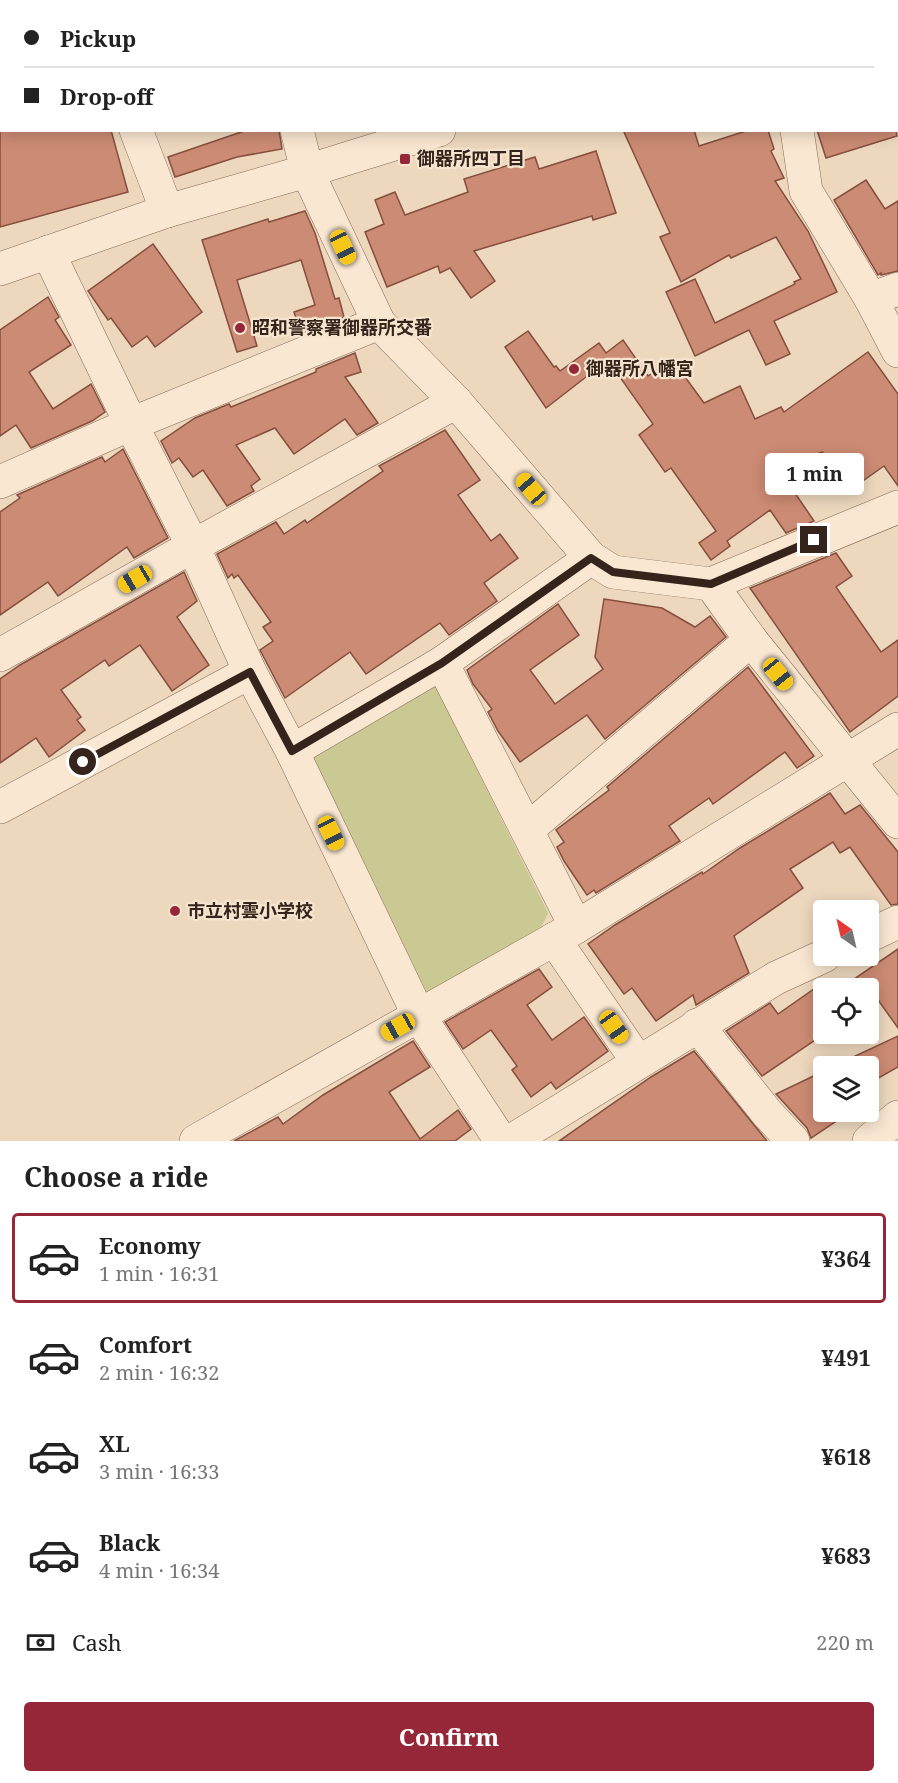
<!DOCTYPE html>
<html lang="en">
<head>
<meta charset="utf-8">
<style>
	body { margin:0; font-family:"Noto Serif","Noto Sans JP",serif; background:#f6f6f6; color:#222; height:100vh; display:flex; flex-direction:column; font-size:22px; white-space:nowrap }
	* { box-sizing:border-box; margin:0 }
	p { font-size:20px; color:#767676 }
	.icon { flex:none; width:33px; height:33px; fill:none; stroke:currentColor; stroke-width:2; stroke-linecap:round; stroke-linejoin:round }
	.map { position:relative; height:1141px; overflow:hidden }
	.sheet { display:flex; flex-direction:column; background:#fff; flex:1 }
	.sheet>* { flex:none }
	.banner { position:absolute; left:0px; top:0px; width:898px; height:132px; box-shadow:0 3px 15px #0003; display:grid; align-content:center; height:132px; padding:0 24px; background:#fff }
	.needle { width:39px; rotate:326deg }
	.tools { position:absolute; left:813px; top:900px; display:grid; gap:12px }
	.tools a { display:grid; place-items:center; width:66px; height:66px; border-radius:6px; background:#fff; box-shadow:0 3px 15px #0003; font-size:30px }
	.end { position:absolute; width:27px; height:27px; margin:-14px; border:8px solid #35241c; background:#fff; box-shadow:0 0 0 3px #fff }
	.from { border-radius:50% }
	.bubble { position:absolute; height:42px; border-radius:6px; background:#fff; box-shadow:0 3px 15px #0003; font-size:20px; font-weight:700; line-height:42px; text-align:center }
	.car { position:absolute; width:18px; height:36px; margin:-18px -9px; border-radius:8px; box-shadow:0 0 4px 2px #0007; background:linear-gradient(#f5c518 24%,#345 0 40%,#f5c518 0 76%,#345 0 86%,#f5c518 0) }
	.banner b { display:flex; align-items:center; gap:21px; height:57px; font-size:22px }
	.banner b+b { border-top:2px solid #e0e0e0 }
	.banner i { width:15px; height:15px; background:#222 }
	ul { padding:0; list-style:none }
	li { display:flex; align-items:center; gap:18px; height:90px; margin:0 12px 9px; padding:0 12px; border:3px solid transparent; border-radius:6px }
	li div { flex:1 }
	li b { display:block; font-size:22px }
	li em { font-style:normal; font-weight:700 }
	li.on { border-color:#952739 }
	li>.icon { width:54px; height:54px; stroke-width:1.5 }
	h2 { padding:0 24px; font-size:27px; line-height:72px }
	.pay { display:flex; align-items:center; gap:15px; height:66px; padding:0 24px; font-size:22px }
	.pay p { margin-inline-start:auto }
	.cta { display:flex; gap:12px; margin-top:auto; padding:12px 24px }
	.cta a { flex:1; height:69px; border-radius:6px; background:#952739; color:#fff; font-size:24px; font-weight:700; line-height:69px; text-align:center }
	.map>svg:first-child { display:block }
</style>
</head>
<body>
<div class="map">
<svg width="898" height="1141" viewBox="0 0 898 1141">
	<rect width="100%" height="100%" fill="#edd8be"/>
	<path fill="#cbc993" d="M418,687h18l112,226 -7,15 -112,71 -121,-245z"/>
	<g fill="#cc8b74" stroke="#854e3d" stroke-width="1.5">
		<path d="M0,130h111l17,62 -128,35z"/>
		<path d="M247,130h32l3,19 -45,8 -62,20 -7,-20z"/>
		<path d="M623,130h71l5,16 50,-16h19l6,19 -3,2 13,27 -9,3 33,50 29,61 -63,29 16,33 -24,11 -17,-35 -54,26 -29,-64 29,-13 20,44 80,-39 -1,-2 7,-3 -25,-42 -45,21 -2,-3 -48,27 -21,-45 10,-4z"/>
		<path d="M817,130h79l1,6 -71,22z"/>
		<path d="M596,151l20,62 -23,7 -1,-4 -118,35 21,30 -24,17 -21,-30 -10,5 -2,-7 -51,21 -22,-55 19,-8 -9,-24 20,-8 10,23 63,-23 -4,-13 71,-22 4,12z"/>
		<path d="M866,180l19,29 13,-8v70l-17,4v-2l-3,2 -44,-75z"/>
		<path d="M305,211l10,22 20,66 4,-1 5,19 -43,17 -7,-22 21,-7 -14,-45 -64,20 20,66 -20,6 -35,-112 66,-21 1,3z"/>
		<path d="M153,244l49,68 -47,35 -8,-11 -15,11 -21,-29 -3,2 -20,-29z"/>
		<path d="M48,297l11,20 -4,3 16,25 -42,27 24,37 38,-25 14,28 -13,9 -61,27 -15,-23 -16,11v-106z"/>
		<path d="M528,331l26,36 2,-1 4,5 39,-28 7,10 17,-13 25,36 24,-17 32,44 36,-17 15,33 26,-12 3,5 84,-60 30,42v92l-14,-20 -34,24 -28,-38 -42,19 34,50 -28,12 -16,-23 -43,31 3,5 -19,14 -12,-17 17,-12 -45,-63 -6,4 -26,-37 14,-11 -45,-64 -62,48 -41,-61z"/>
		<path d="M355,353l6,19 -16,5 33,46 -21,12 -12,-16 -51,35 -19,-26 -39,17 24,34 -9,7 3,5 -27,15 -24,-36 -10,7 -14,-19 -7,5 -11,-22 34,-23 34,-14 2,3 85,-35v-3z"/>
		<path d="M445,430l35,50 -22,15 33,46 9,-7 18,24 -34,25 13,18 -48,34 -9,-12 -74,51 -16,-22 -65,46 -25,-48 13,-9 -10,-14 8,-5 -33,-47 -4,3 -2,-4 -4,4 -11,-24 59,-32 8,12 21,-14 2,3 76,-52 -4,-5z"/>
		<path d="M123,449l45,89 -34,20 -7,-11 -69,49 -10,-14 -48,33v-103l20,-14 -3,-3 85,-38 3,5z"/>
		<path d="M836,553l16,23 -16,11 45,65 17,-12v56l-48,36 -100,-144z"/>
		<path d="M184,572l13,29 -20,16 32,48 -37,26 -32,-46 -31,21 -4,-6 -44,30 20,27 -4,3 8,10 -36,27 -13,-19 -36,25v-84l20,-14z"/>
		<path d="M604,599l58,9 33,19 15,-11 16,21 -121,102 -18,-24 -67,47 -22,-31 -10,-19 4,-3 -19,-25 -6,-14 91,-66 21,31 -49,35 25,34 48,-35 -8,-12z"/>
		<path d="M748,667l66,89 -17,12 -12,-16 -72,52 -4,-6 -40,28 11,15 -84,52 -2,-3 -7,5 -23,-34 -7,-14 7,-5 -8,-12 53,-40 -2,-3z"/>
		<path d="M830,793l15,21 15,-9 38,47v52l-7,1 -41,-58 -10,6 -7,-11 -43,27 13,19 -69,48 15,37 -53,32 -3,-10 -37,26 -24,-33 -8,6 -36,-50 27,-19 87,-53 1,2 37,-26z"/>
		<path d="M898,949v79l-22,-31 -8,6v-15h-27z"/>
		<path d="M539,969l13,18 -25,18 25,35 32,-23 24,34 -52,38 -5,-7 -20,15 -19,-27 5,-4 -26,-36 -28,19 -18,-27z"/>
		<path d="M824,982v52l-62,42 -36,-45 44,-28 8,11z"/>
		<path d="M898,1036v31l-30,17v-18h-34z"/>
		<path d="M413,1041l17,26 -41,25 31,47 38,-29 13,19 -16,12h-221l44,-24 5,7 40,-29z"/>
		<path d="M694,1051l73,90h-208l92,-64z"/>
		<path d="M824,1071v41h26l-39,26 -4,-10 -31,-34z"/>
	</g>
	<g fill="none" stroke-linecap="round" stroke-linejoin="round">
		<g stroke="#866957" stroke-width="34">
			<g id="minor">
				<path d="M266,0v2"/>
				<path d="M391,0v2"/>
				<path d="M780,0v2"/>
				<path d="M71,2l3,-2"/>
				<path d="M233,2l3,-2"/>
				<path d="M879,2l4,-2"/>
				<path d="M0,31l2,-1"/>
				<path d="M136,130l31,81"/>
				<path d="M297,130l10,41 72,152 77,79 135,156 22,14 98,12 187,-77"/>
				<path d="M797,130l9,61 65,108 27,52"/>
				<path d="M48,252l83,172 62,122 57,126 42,79 127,265 82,125"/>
				<path d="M0,269l167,-58 140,-40 132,-41"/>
				<path d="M871,299l27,-10"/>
				<path d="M0,482l131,-58 248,-101"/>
				<path d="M711,584l40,56 147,182"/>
				<path d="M0,655l193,-109 263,-144"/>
				<path d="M442,663l134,264"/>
				<path d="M292,751l150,-88 149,-105"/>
				<path d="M0,807l250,-135"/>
				<path d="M528,829l223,-189"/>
				<path d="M868,936l30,-14"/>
				<path d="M554,939l84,123"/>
				<path d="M697,1025l70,88 26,28"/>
				<path d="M196,1141l380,-214 322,-198"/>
				<path d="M511,1141l265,-163 48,-22"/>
				<path d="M869,1141l29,-24"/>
			</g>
		</g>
		<use href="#minor" stroke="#f9e7d1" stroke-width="33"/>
	</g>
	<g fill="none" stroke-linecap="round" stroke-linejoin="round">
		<path stroke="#35241c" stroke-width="8" d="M83,762l167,-90 42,79 150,-88 149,-105 22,14 98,12 103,-44"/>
	</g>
	<g fill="#952739" stroke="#f5e4ce" stroke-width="2">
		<rect x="399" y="153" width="12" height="12" rx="3"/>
		<circle cx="240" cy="328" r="6"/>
		<circle cx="574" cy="369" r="6"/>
		<circle cx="175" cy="911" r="6"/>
	</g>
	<g text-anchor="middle" stroke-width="4.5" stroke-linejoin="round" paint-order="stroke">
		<g font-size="18" font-weight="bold" fill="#35241c" stroke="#f5e4ce" text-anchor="start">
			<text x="417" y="165">御器所四丁目</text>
			<text x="252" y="334">昭和警察署御器所交番</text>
			<text x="586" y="375">御器所八幡宮</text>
			<text x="187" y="917">市立村雲小学校</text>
		</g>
	</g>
</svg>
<div class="tools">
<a><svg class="needle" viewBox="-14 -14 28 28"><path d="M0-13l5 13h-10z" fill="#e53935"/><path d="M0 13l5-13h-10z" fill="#767676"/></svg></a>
<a><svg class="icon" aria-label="locate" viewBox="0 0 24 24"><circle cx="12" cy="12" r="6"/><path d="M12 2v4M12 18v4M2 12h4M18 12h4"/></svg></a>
<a><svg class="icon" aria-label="layers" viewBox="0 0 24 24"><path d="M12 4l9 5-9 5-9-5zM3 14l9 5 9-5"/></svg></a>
</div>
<i class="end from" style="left:83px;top:762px"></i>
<i class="end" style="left:814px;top:540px"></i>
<div class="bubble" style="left:765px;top:453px;width:99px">1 min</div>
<i class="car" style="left:343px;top:247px;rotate:155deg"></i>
<i class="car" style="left:531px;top:489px;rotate:319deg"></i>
<i class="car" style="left:135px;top:579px;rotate:240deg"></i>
<i class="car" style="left:778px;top:674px;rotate:141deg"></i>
<i class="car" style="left:331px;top:833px;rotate:154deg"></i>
<i class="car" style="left:398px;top:1027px;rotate:241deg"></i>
<i class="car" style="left:614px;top:1027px;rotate:145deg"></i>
<div class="banner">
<b><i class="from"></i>Pickup</b>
<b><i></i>Drop-off</b>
</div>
</div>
<section class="sheet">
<h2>Choose a ride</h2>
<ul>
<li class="on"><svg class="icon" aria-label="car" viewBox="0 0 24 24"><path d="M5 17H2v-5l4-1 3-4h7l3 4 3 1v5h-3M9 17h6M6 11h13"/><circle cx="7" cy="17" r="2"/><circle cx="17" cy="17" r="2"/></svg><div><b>Economy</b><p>1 min · 16:31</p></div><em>¥364</em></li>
<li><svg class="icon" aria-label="car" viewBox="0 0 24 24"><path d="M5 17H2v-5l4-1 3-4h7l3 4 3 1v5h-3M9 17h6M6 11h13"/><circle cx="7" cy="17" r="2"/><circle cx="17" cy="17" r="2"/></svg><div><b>Comfort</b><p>2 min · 16:32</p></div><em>¥491</em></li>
<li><svg class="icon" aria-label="car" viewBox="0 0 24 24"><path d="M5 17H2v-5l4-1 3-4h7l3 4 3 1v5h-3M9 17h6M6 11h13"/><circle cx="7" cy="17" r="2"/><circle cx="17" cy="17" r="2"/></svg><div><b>XL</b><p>3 min · 16:33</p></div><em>¥618</em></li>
<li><svg class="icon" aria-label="car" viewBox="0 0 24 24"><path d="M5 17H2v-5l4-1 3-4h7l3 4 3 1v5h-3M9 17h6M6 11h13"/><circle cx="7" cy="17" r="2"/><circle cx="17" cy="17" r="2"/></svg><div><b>Black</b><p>4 min · 16:34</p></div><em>¥683</em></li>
</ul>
<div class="pay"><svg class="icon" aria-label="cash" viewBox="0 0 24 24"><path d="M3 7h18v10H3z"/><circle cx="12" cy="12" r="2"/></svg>Cash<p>220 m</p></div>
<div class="cta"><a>Confirm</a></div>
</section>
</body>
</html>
